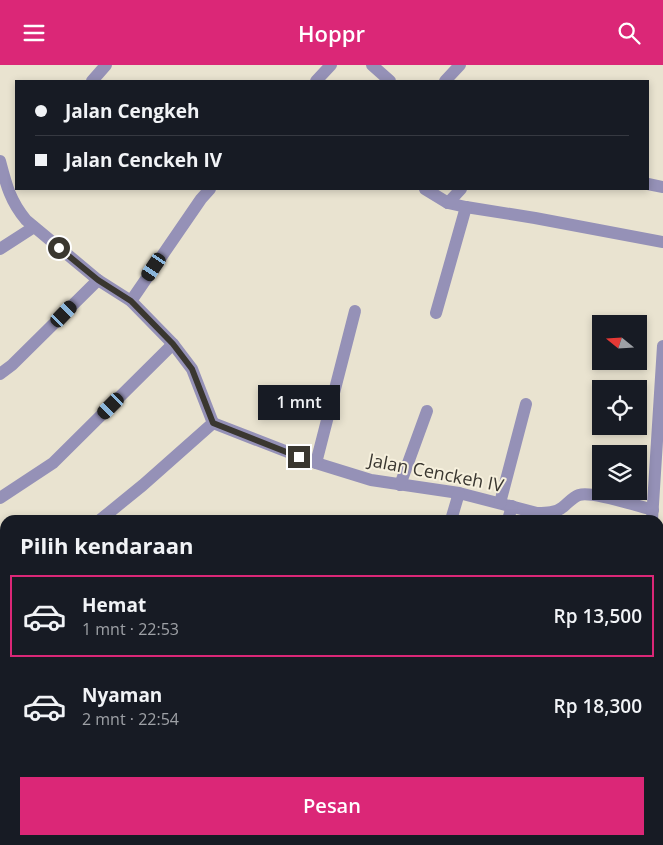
<!DOCTYPE html>
<html lang="id">
<head>
<meta charset="utf-8">
<style>
	body { margin:0; font-family:"Open Sans",sans-serif; background:#242831; color:#f1f3f6; height:100vh; display:flex; flex-direction:column; font-size:19px; white-space:nowrap }
	* { box-sizing:border-box; margin:0 }
	p { font-size:16px; color:#9ea1a6 }
	.icon { flex:none; width:28px; height:28px; fill:none; stroke:currentColor; stroke-width:2; stroke-linecap:round; stroke-linejoin:round }
	.map { position:relative; flex:1; overflow:hidden }
	.drawer { position:absolute; left:0px; top:450px; width:664px; height:330px; display:flex; flex-direction:column; background:#171b24; border-radius:15px 15px 0 0; box-shadow:0 2px 8px #0003 }
	.drawer>* { flex:none }
	.banner { position:absolute; left:15px; top:15px; width:634px; height:110px; border-radius:0px; box-shadow:0 2px 8px #0003; display:grid; align-content:center; height:110px; padding:0 20px; background:#171b24 }
	.needle { width:32px; rotate:288deg }
	.tools { position:absolute; left:592px; top:250px; display:grid; gap:10px }
	.tools a { display:grid; place-items:center; width:55px; height:55px; border-radius:0px; background:#171b24; box-shadow:0 2px 8px #0003; font-size:25px }
	.end { position:absolute; width:22px; height:22px; margin:-11px; border:6px solid #3a3730; background:#fff; box-shadow:0 0 0 2px #fff }
	.from { border-radius:50% }
	.bubble { position:absolute; height:35px; border-radius:0px; background:#171b24; box-shadow:0 2px 8px #0003; font-size:16px; font-weight:600; line-height:35px; text-align:center }
	.car { position:absolute; width:15px; height:30px; margin:-15px -8px; border-radius:6px; box-shadow:0 0 4px 1px #0007; background:linear-gradient(#222 24%,#8ab4d8 0 40%,#222 0 76%,#8ab4d8 0 86%,#222 0) }
	.banner b { display:flex; align-items:center; gap:18px; height:48px; font-size:19px }
	.banner b+b { border-top:1px solid #363941 }
	.banner i { width:12px; height:12px; background:#f1f3f6 }
	ul { padding:0; list-style:none }
	li { display:flex; align-items:center; gap:15px; height:82px; margin:0 10px 8px; padding:0 10px; border:2px solid transparent; border-radius:0px }
	li div { flex:1 }
	li b { display:block; font-size:19px }
	li em { font-style:normal; font-weight:600 }
	li.on { border-color:#db2777 }
	li>.icon { width:45px; height:45px; stroke-width:1.5 }
	h2 { padding:0 20px; font-size:22px; line-height:60px }
	.primary-button { display:flex; gap:10px; margin-top:auto; padding:10px 20px }
	.primary-button a { flex:1; height:58px; border-radius:0px; background:#db2777; color:#fff; font-size:20px; font-weight:600; line-height:58px; text-align:center }
	header { display:flex; justify-content:space-between; align-items:center; height:65px; padding:0 20px; background:#db2777; color:#fff; font-size:22px; font-weight:600 }
	.map>svg:first-child { display:block }
</style>
</head>
<body>
<header><svg class="icon" aria-label="menu" viewBox="0 0 24 24"><path d="M4 6h16M4 12h16M4 18h16"/></svg>Hoppr<svg class="icon" aria-label="search" viewBox="0 0 24 24"><circle cx="10" cy="10" r="6"/><path d="M15 15l6 6"/></svg></header>
<div class="map">
<svg width="663" height="780" viewBox="0 0 663 780">
	<rect width="100%" height="100%" fill="#e9e3d0"/>
	<g fill="none" stroke-linecap="round" stroke-linejoin="round">
		<g stroke="#9591b7" stroke-width="12">
			<path d="M372,0l18,16"/>
			<path d="M92,16l14,-16"/>
			<path d="M316,16l15,-16"/>
			<path d="M445,16l15,-16"/>
			<path d="M0,96c6,23 10,40 26,59l72,60 33,21 42,43 19,25 21,54"/>
			<path d="M648,119l15,3"/>
			<path d="M425,124l23,14 18,4 69,11 128,24"/>
			<path d="M448,138l13,-14"/>
			<path d="M0,184l34,-22"/>
			<path d="M131,236l70,-102 9,-10"/>
			<path d="M436,248l30,-106"/>
			<path d="M0,309l12,-9 86,-85"/>
			<path d="M213,358l103,40 55,17 88,13 78,20c9,0 19,0 26,-6 5,-4 10,-10 16,-12 14,-4 58,11 74,15"/>
			<path d="M316,398l39,-152"/>
			<path d="M400,420l27,-74"/>
			<path d="M0,433l53,-35 120,-119"/>
			<path d="M500,438l26,-99"/>
			<path d="M100,455l43,-35 70,-62"/>
			<path d="M451,455l8,-27"/>
			<path d="M508,455l4,-14"/>
			<path d="M652,455l11,-174"/>
			<path d="M0,558l5,-3"/>
			<path d="M659,632h4"/>
			<path d="M0,681l5,-2"/>
			<path d="M286,775l19,5"/>
			<path d="M439,775l17,5"/>
			<path d="M123,780l2,-5"/>
			<path d="M232,780l2,-5"/>
			<path d="M490,780l7,-5"/>
		</g>
	</g>
	<g fill="none" stroke-linecap="round" stroke-linejoin="round">
		<path stroke="#3a3730" stroke-width="6" d="M59,183l39,32 33,21 42,43 19,25 21,54 86,34"/>
	</g>
	<g text-anchor="middle" stroke-width="4" stroke-linejoin="round" paint-order="stroke">
		<g font-size="18" fill="#3a3730" stroke="#f6f0dd">
			<text transform="translate(436 408) rotate(11)" y="6">Jalan Cenckeh IV</text>
		</g>
	</g>
</svg>
<div class="tools">
<a><svg class="needle" viewBox="-14 -14 28 28"><path d="M0-13l5 13h-10z" fill="#e53935"/><path d="M0 13l5-13h-10z" fill="#9ea1a6"/></svg></a>
<a><svg class="icon" aria-label="locate" viewBox="0 0 24 24"><circle cx="12" cy="12" r="6"/><path d="M12 2v4M12 18v4M2 12h4M18 12h4"/></svg></a>
<a><svg class="icon" aria-label="layers" viewBox="0 0 24 24"><path d="M12 4l9 5-9 5-9-5zM3 14l9 5 9-5"/></svg></a>
</div>
<i class="end from" style="left:59px;top:183px"></i>
<i class="end" style="left:299px;top:392px"></i>
<div class="bubble" style="left:258px;top:320px;width:82px">1 mnt</div>
<i class="car" style="left:154px;top:202px;rotate:214deg"></i>
<i class="car" style="left:64px;top:249px;rotate:44deg"></i>
<i class="car" style="left:111px;top:341px;rotate:225deg"></i>
<div class="banner">
<b><i class="from"></i>Jalan Cengkeh</b>
<b><i></i>Jalan Cenckeh IV</b>
</div>
<section class="drawer">
<h2>Pilih kendaraan</h2>
<ul>
<li class="on"><svg class="icon" aria-label="car" viewBox="0 0 24 24"><path d="M5 17H2v-5l4-1 3-4h7l3 4 3 1v5h-3M9 17h6M6 11h13"/><circle cx="7" cy="17" r="2"/><circle cx="17" cy="17" r="2"/></svg><div><b>Hemat</b><p>1 mnt · 22:53</p></div><em>Rp 13,500</em></li>
<li><svg class="icon" aria-label="car" viewBox="0 0 24 24"><path d="M5 17H2v-5l4-1 3-4h7l3 4 3 1v5h-3M9 17h6M6 11h13"/><circle cx="7" cy="17" r="2"/><circle cx="17" cy="17" r="2"/></svg><div><b>Nyaman</b><p>2 mnt · 22:54</p></div><em>Rp 18,300</em></li>
</ul>
<div class="primary-button"><a>Pesan</a></div>
</section>
</div>
</body>
</html>
